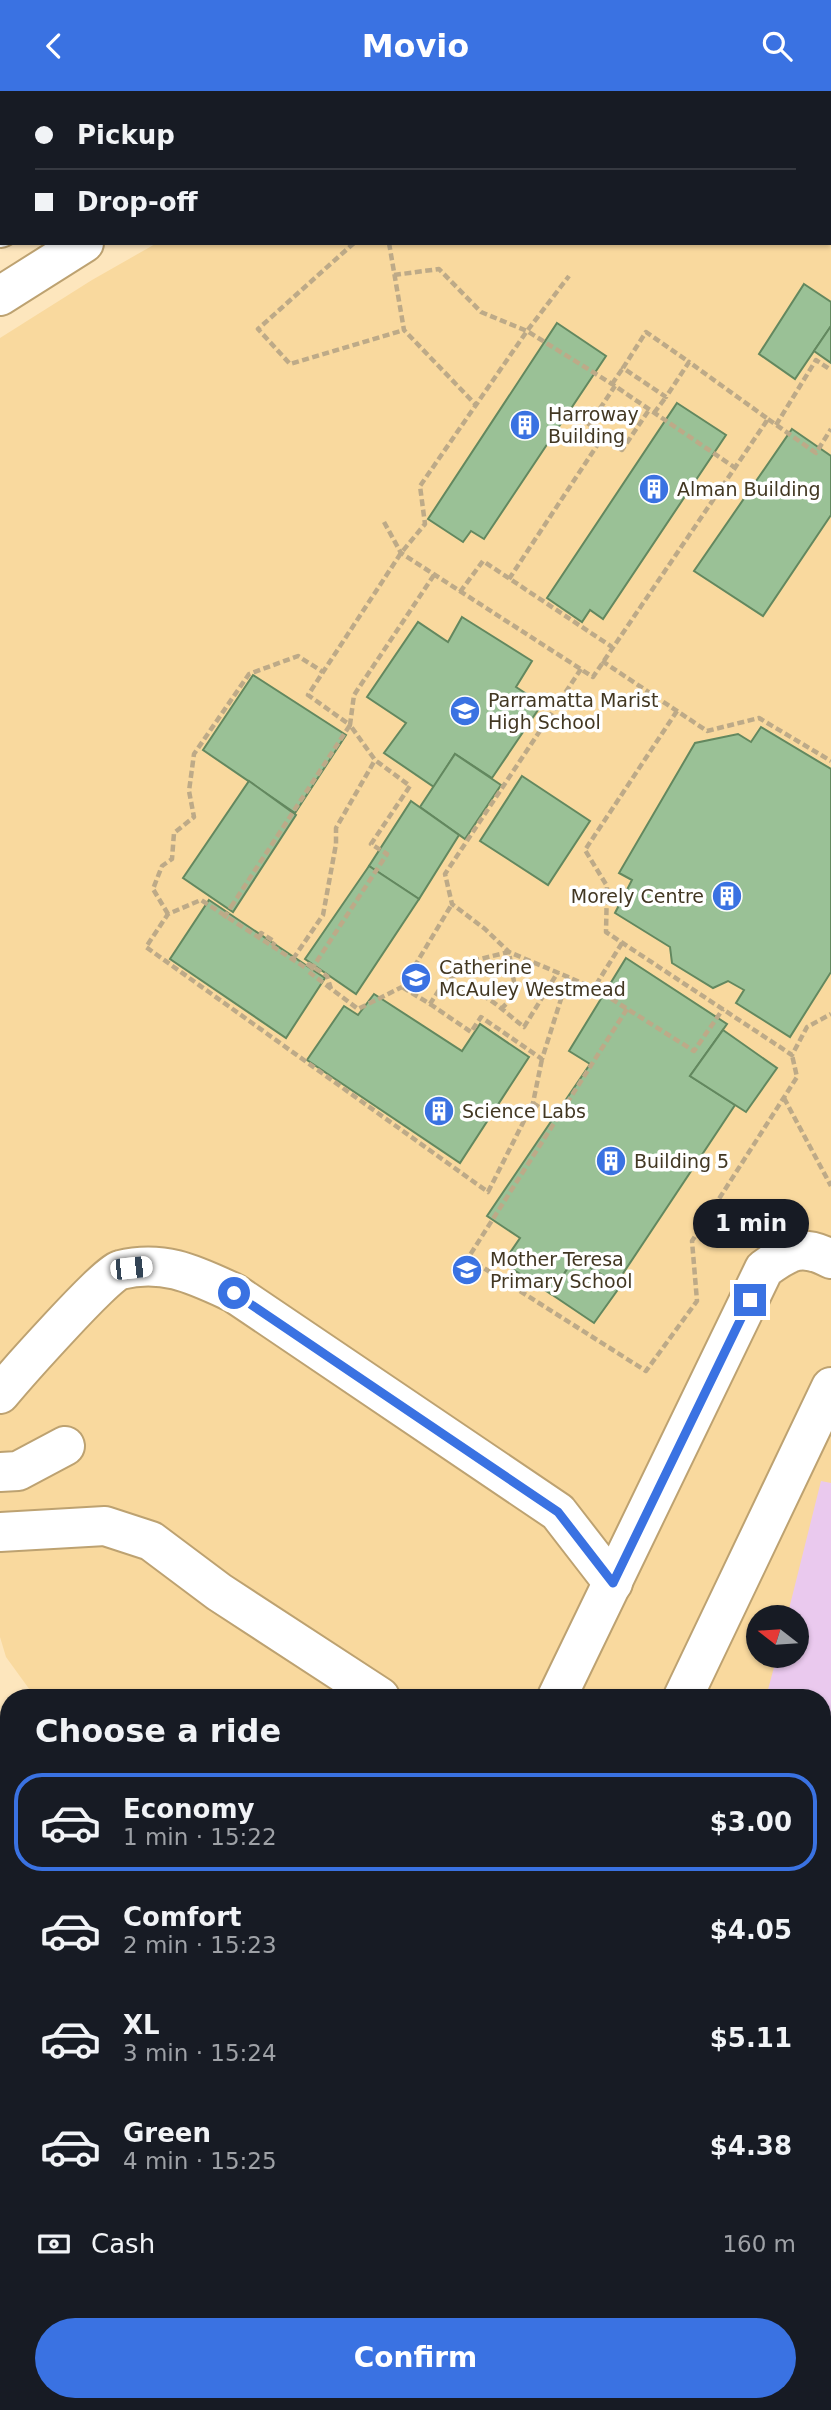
<!DOCTYPE html>
<html lang="en">
<head>
<meta charset="utf-8">
<style>
	body { margin:0; font-family:"DejaVu Sans",sans-serif; background:#242831; color:#f1f3f6; height:100vh; display:flex; flex-direction:column; font-size:26px; white-space:nowrap }
	* { box-sizing:border-box; margin:0 }
	p { font-size:23px; color:#9ea1a6 }
	.icon { flex:none; width:38px; height:38px; fill:none; stroke:currentColor; stroke-width:2; stroke-linecap:round; stroke-linejoin:round }
	.map { position:relative; flex:1; overflow:hidden }
	.panel { position:absolute; left:0px; top:1598px; width:831px; height:723px; display:flex; flex-direction:column; background:#171b24; border-radius:28px 28px 0 0; box-shadow:0 2px 5px #0004 }
	.panel>* { flex:none }
	.hud { position:absolute; left:0px; top:0px; width:831px; height:154px; box-shadow:0 2px 5px #0004; display:grid; align-content:center; height:154px; padding:0 35px; background:#171b24 }
	.needle { width:46px; rotate:287deg }
	.tools { position:absolute; left:746px; top:1514px; display:grid; gap:14px }
	.tools a { display:grid; place-items:center; width:63px; height:63px; border-radius:50%; background:#171b24; box-shadow:0 2px 5px #0004; font-size:35px }
	.end { position:absolute; width:32px; height:32px; margin:-16px; border:9px solid #3a72e2; background:#fff; box-shadow:0 0 0 4px #fff }
	.from { border-radius:50% }
	.bubble { position:absolute; height:49px; border-radius:24px; background:#171b24; box-shadow:0 2px 5px #0004; font-size:23px; font-weight:800; line-height:49px; text-align:center }
	.car { position:absolute; width:21px; height:42px; margin:-21px -10px; border-radius:9px; box-shadow:0 0 5px 2px #0007; background:linear-gradient(#fff 24%,#345 0 40%,#fff 0 76%,#345 0 86%,#fff 0) }
	.hud b { display:flex; align-items:center; gap:24px; height:66px; font-size:26px }
	.hud b+b { border-top:2px solid #363941 }
	.hud i { width:18px; height:18px; background:#f1f3f6 }
	ul { padding:0; list-style:none }
	li { display:flex; align-items:center; gap:21px; height:98px; margin:0 14px 10px; padding:0 21px; border:4px solid transparent; border-radius:28px }
	li div { flex:1 }
	li b { display:block; font-size:26px }
	li em { font-style:normal; font-weight:800 }
	li.current { border-color:#3a72e2 }
	li>.icon { width:63px; height:63px; stroke-width:1.5 }
	h2 { padding:0 35px; font-size:32px; line-height:84px }
	.pay { display:flex; align-items:center; gap:18px; height:77px; padding:0 35px; font-size:26px }
	.pay p { margin-inline-start:auto }
	.primary-button { display:flex; gap:14px; margin-top:auto; padding:14px 35px }
	.primary-button a { flex:1; height:80px; border-radius:42px; background:#3a72e2; color:#fff; font-size:28px; font-weight:800; line-height:80px; text-align:center }
	header { display:flex; justify-content:space-between; align-items:center; height:91px; padding:0 35px; background:#3a72e2; color:#fff; font-size:32px; font-weight:800 }
	.map>svg:first-child { display:block }
</style>
</head>
<body>
<header><svg class="icon" aria-label="back" viewBox="0 0 24 24"><path d="M15 5l-7 7 7 7"/></svg>Movio<svg class="icon" aria-label="search" viewBox="0 0 24 24"><circle cx="10" cy="10" r="6"/><path d="M15 15l6 6"/></svg></header>
<div class="map">
<svg width="831" height="2319" viewBox="0 0 831 2319">
	<rect width="100%" height="100%" fill="#fde6bd"/>
	<path fill="#f9d99e" fill-rule="evenodd" d="M399,0h432v1901l-9,-3v-292h-787l-29,-40 -6,-20v-1299l92,-58 65,-37h673v-150h-433zM758,1526h38v38h-38z"/>
	<g fill="#eac9ee">
		<path d="M821,1390l10,2v362l-8,-2 -1,-146h-56l11,-41 19,-1v-38h-9z"/>
		<path d="M9,1782v222l-9,16v-233z"/>
		<path d="M716,2312h88l-16,7h-69z"/>
	</g>
	<g fill="#9ac196" stroke="#63885f" stroke-width="2">
		<path d="M804,193l27,18v24l-36,53 -36,-25z"/>
		<path d="M557,232l49,33 -122,183 -13,-8 -8,11 -35,-23z"/>
		<path d="M831,235v37l-17,-12z"/>
		<path d="M677,312l49,32 -123,184 -13,-9 -8,12 -35,-24z"/>
		<path d="M792,338l39,27v59l-68,101 -69,-45z"/>
		<path d="M462,526l70,44 -16,26 26,17 -50,74 -37,-24 -21,33 -50,-34 22,-30 -39,-26 51,-75 30,20z"/>
		<path d="M253,584l93,60 -51,78 -92,-63z"/>
		<path d="M761,636l70,42v203l-41,65 -54,-34 8,-13 -16,-9 -15,7 -41,-25 -2,-16 -55,-34 17,-33 -13,-7 76,-130 43,-9 13,8z"/>
		<path d="M455,663l46,31 -36,54 -45,-32z"/>
		<path d="M522,685l68,45 -42,64 -68,-44z"/>
		<path d="M249,690l47,34 -63,97 -50,-34z"/>
		<path d="M411,710l48,34 -40,64 -50,-33z"/>
		<path d="M369,775l50,33 -63,95 -51,-35z"/>
		<path d="M209,809l116,78 -39,60 -116,-79z"/>
		<path d="M626,867l101,66 -37,52 45,29 -119,179 -41,-27 -24,37 -48,-31 17,-25 -33,-22 103,-152 -21,-13z"/>
		<path d="M374,903l88,57 18,-27 49,33 -69,106 -153,-103 37,-54 14,9z"/>
		<path d="M723,939l54,38 -31,44 -56,-36z"/>
		<path d="M575,1166l44,31 -25,35 -43,-29z"/>
		<path d="M822,2043l9,9v85l-9,8z"/>
	</g>
	<g fill="none" stroke-linecap="round" stroke-linejoin="round">
		<g stroke="#bda271" stroke-width="42">
			<g id="minor">
				<path d="M131,2l3,-2"/>
				<path d="M217,2l2,-2"/>
				<path d="M324,2l3,-2"/>
				<path d="M0,88l2,4"/>
				<path d="M0,137l2,-1"/>
				<path d="M0,205l84,-53"/>
				<path d="M0,1303c14,-17 106,-121 120,-124 44,-11 75,5 114,23l324,219 55,71"/>
				<path d="M0,1381l18,-1 47,-25"/>
				<path d="M0,1441l105,-6 46,15 68,51 161,105"/>
				<path d="M557,1606l207,-428c25,-18 37,-26 67,-10"/>
				<path d="M683,1606l148,-310"/>
				<path d="M822,2181h9"/>
				<path d="M356,2319l4,-7"/>
				<path d="M592,2319v-7"/>
			</g>
		</g>
		<g stroke="#bdaa88" stroke-width="4.5" stroke-dasharray="7 3.5" stroke-linecap="butt">
			<path d="M50,2l5,-2"/>
			<path d="M0,23l2,-1"/>
			<path d="M354,152l-96,86 32,35 114,-34"/>
			<path d="M389,152l15,87 72,75"/>
			<path d="M394,184l45,-6 42,43 46,19 85,53 122,83"/>
			<path d="M612,293l11,-16"/>
			<path d="M654,322l12,-16"/>
			<path d="M768,328l48,34 15,-24"/>
			<path d="M776,334l40,-65 15,10"/>
			<path d="M602,347l20,12 27,-40"/>
			<path d="M384,431l17,31 192,124 175,-258 -79,-57 -23,35 -43,-29 23,-36 43,30"/>
			<path d="M434,484l-80,120 -4,30 -42,-30 93,-142 24,-29 -5,-38 107,-155 42,-55"/>
			<path d="M509,488l93,-141 -15,-10 28,-42"/>
			<path d="M460,501l23,-31 129,86"/>
			<path d="M602,570l105,70 52,-13 72,43"/>
			<path d="M581,578l-136,205 7,30 33,25 24,23 85,36"/>
			<path d="M677,620l-92,139 22,36 -1,46 186,123 15,-28 24,-13"/>
			<path d="M231,816l119,-182 25,35 35,26 -39,58 16,10 -72,110"/>
			<path d="M168,823l-15,-25 9,-23 10,-7 2,-26 20,-16 -5,-26 5,-37 55,-80 49,-18 25,16"/>
			<path d="M260,846l1,-4 14,9 -3,4"/>
			<path d="M622,852l-28,45 100,63 29,-42"/>
			<path d="M293,868l30,-44 13,-71v-16l39,-68"/>
			<path d="M309,881l49,37 44,-22"/>
			<path d="M445,890l-15,23 -28,-17 50,-83"/>
			<path d="M331,898l-4,-13 -18,-12 -3,4 -105,-68 -33,14 -22,33 342,245 45,-89 9,-44"/>
			<path d="M430,913l41,28 10,-15 61,42 26,-82"/>
			<path d="M501,918l15,-15 -7,-42 -46,11 -3,9 -15,9c15,15 26,8 42,17 13,8 25,20 37,29l34,-55"/>
			<path d="M627,918l-159,249 178,113 51,-70 -5,-60 105,-164 -5,-22"/>
			<path d="M784,1007l47,88"/>
			<path d="M533,1012l24,16"/>
		</g>
		<use href="#minor" stroke="#fff" stroke-width="38"/>
		<g stroke="#bdaa88" stroke-width="4.5" stroke-dasharray="7 3.5" stroke-linecap="butt">
			<path d="M224,827l7,-11"/>
			<path d="M311,879l4,-6"/>
		</g>
	</g>
	<g fill="none" stroke-linecap="round" stroke-linejoin="round">
		<path stroke="#3a72e2" stroke-width="9" d="M234,1202l324,219 55,71 137,-283"/>
	</g>
	<defs>
		<g id="building-disc" transform="scale(1.575)"><circle r="9.5" fill="#3a72e2" stroke="#fff"/><path d="M-4-6H4V6H1V3H-1V6H-4ZM-2.5-4.3h1.7v1.8h-1.7ZM.8-4.3h1.7v1.8H.8ZM-2.5-1h1.7V.8h-1.7ZM.8-1h1.7V.8H.8Z" fill="#fff"/></g>
		<g id="school-disc" transform="scale(1.575)"><circle r="9.5" fill="#3a72e2" stroke="#fff"/><path d="M0-5L7-2L0 1L-7-2ZM-4 1L0 2.5L4 1V4Q0 6-4 4Z" fill="#fff"/></g>
	</defs>
	<g fill-rule="evenodd">
		<use href="#building-disc" x="525" y="334"/>
		<use href="#building-disc" x="654" y="398"/>
		<use href="#school-disc" x="465" y="620"/>
		<use href="#building-disc" x="727" y="805"/>
		<use href="#school-disc" x="416" y="887"/>
		<use href="#building-disc" x="439" y="1020"/>
		<use href="#building-disc" x="611" y="1070"/>
		<use href="#school-disc" x="467" y="1179"/>
	</g>
	<g text-anchor="middle" stroke-width="7" stroke-linejoin="round" paint-order="stroke">
		<g font-size="19" fill="#423722" stroke="#fff" text-anchor="start">
			<text x="548" y="330">Harroway<tspan x="548" dy="22">Building</tspan></text>
			<text x="677" y="405">Alman Building</text>
			<text x="488" y="616">Parramatta Marist<tspan x="488" dy="22">High School</tspan></text>
			<text x="704" y="812" text-anchor="end">Morely Centre</text>
			<text x="439" y="883">Catherine<tspan x="439" dy="22">McAuley Westmead</tspan></text>
			<text x="462" y="1027">Science Labs</text>
			<text x="634" y="1077">Building 5</text>
			<text x="490" y="1175">Mother Teresa<tspan x="490" dy="22">Primary School</tspan></text>
		</g>
	</g>
</svg>
<div class="tools">
<a><svg class="needle" viewBox="-14 -14 28 28"><path d="M0-13l5 13h-10z" fill="#e53935"/><path d="M0 13l5-13h-10z" fill="#9ea1a6"/></svg></a>
</div>
<i class="end from" style="left:234px;top:1202px"></i>
<i class="end" style="left:750px;top:1209px"></i>
<div class="bubble" style="left:693px;top:1108px;width:116px">1 min</div>
<i class="car" style="left:131px;top:1177px;rotate:84deg"></i>
<div class="hud">
<b><i class="from"></i>Pickup</b>
<b><i></i>Drop-off</b>
</div>
<section class="panel">
<h2>Choose a ride</h2>
<ul>
<li class="current"><svg class="icon" aria-label="car" viewBox="0 0 24 24"><path d="M5 17H2v-5l4-1 3-4h7l3 4 3 1v5h-3M9 17h6M6 11h13"/><circle cx="7" cy="17" r="2"/><circle cx="17" cy="17" r="2"/></svg><div><b>Economy</b><p>1 min · 15:22</p></div><em>$3.00</em></li>
<li><svg class="icon" aria-label="car" viewBox="0 0 24 24"><path d="M5 17H2v-5l4-1 3-4h7l3 4 3 1v5h-3M9 17h6M6 11h13"/><circle cx="7" cy="17" r="2"/><circle cx="17" cy="17" r="2"/></svg><div><b>Comfort</b><p>2 min · 15:23</p></div><em>$4.05</em></li>
<li><svg class="icon" aria-label="car" viewBox="0 0 24 24"><path d="M5 17H2v-5l4-1 3-4h7l3 4 3 1v5h-3M9 17h6M6 11h13"/><circle cx="7" cy="17" r="2"/><circle cx="17" cy="17" r="2"/></svg><div><b>XL</b><p>3 min · 15:24</p></div><em>$5.11</em></li>
<li><svg class="icon" aria-label="car" viewBox="0 0 24 24"><path d="M5 17H2v-5l4-1 3-4h7l3 4 3 1v5h-3M9 17h6M6 11h13"/><circle cx="7" cy="17" r="2"/><circle cx="17" cy="17" r="2"/></svg><div><b>Green</b><p>4 min · 15:25</p></div><em>$4.38</em></li>
</ul>
<div class="pay"><svg class="icon" aria-label="cash" viewBox="0 0 24 24"><path d="M3 7h18v10H3z"/><circle cx="12" cy="12" r="2"/></svg>Cash<p>160 m</p></div>
<div class="primary-button"><a>Confirm</a></div>
</section>
</div>
</body>
</html>
